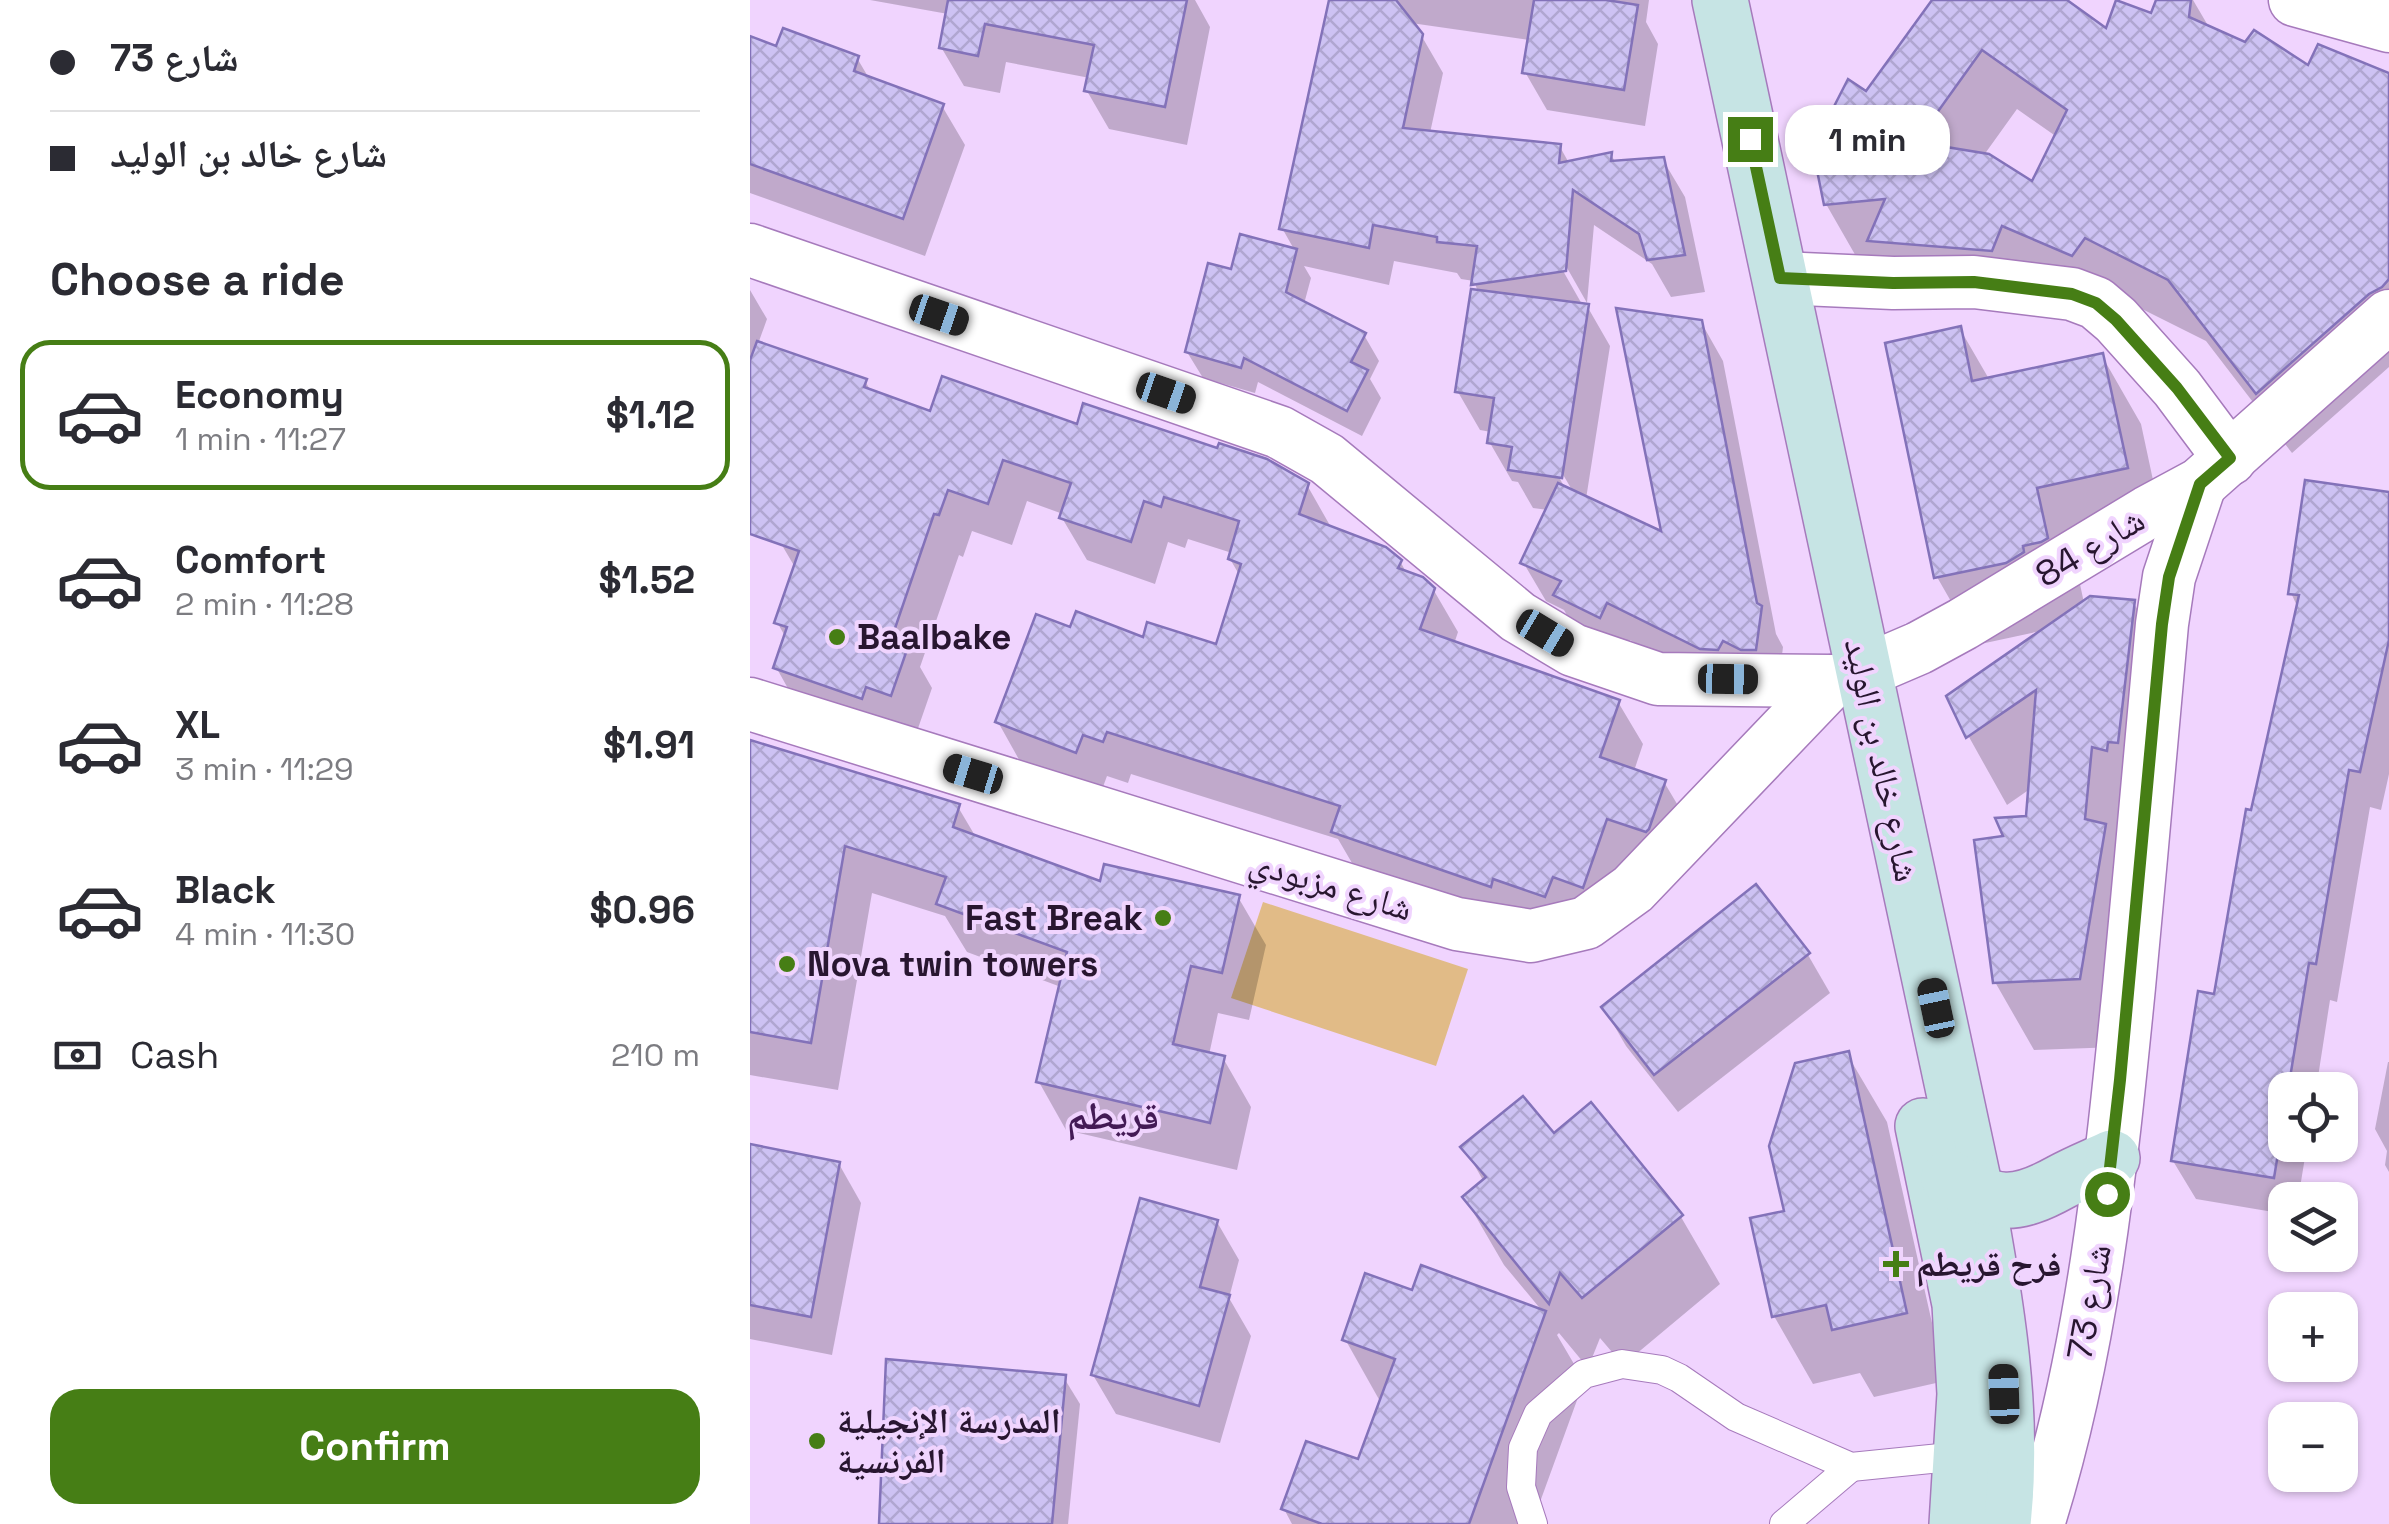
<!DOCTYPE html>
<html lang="en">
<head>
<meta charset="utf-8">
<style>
	body { margin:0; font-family:"Space Grotesk","Noto Naskh Arabic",sans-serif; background:#f2f2f3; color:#2b2b33; height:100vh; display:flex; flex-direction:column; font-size:38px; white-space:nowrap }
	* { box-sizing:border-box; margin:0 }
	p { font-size:32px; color:#7c7c81 }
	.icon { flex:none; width:55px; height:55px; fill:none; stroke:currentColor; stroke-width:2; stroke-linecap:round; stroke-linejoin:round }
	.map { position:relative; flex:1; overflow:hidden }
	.side { display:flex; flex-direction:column; background:#fff; width:750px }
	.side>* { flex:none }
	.guide { display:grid; align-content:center; height:220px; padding:0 50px; background:#fff }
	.tools { position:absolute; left:1518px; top:1072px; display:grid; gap:20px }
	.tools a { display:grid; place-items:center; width:90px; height:90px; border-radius:20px; background:#fff; box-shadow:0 2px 8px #0004; font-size:50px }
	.end { position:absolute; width:45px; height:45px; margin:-22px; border:12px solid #467e15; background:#fff; box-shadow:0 0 0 5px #fff }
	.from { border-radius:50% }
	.bubble { position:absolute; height:70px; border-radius:30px; background:#fff; box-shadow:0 2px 8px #0004; font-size:32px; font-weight:700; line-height:70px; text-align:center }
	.car { position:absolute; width:30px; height:60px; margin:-30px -15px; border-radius:12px; box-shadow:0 0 8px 2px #0007; background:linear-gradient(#222 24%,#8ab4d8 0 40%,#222 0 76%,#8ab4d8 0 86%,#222 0) }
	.guide b { display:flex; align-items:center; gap:35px; height:95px; font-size:38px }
	.guide b+b { border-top:2px solid #e1e1e2 }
	.guide i { width:25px; height:25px; background:#2b2b33 }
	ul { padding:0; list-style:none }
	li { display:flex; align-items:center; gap:30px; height:150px; margin:0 20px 15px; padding:0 30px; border:5px solid transparent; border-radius:30px }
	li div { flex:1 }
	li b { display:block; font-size:38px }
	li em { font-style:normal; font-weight:700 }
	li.active { border-color:#467e15 }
	li>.icon { width:90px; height:90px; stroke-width:1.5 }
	h2 { padding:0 50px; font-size:45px; line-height:120px }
	.pay { display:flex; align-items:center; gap:25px; height:110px; padding:0 50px; font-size:38px }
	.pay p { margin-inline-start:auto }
	.primary-button { display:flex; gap:20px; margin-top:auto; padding:20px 50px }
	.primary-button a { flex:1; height:115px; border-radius:30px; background:#467e15; color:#fff; font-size:40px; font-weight:700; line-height:115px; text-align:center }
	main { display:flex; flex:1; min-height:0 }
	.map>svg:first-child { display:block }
</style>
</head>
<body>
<main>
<section class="side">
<div class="guide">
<b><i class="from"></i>شارع 73</b>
<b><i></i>شارع خالد بن الوليد</b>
</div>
<h2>Choose a ride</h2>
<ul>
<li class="active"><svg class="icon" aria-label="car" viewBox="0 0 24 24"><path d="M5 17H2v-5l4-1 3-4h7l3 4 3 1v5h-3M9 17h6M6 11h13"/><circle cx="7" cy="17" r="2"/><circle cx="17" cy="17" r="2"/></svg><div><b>Economy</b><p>1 min · 11:27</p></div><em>$1.12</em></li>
<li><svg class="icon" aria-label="car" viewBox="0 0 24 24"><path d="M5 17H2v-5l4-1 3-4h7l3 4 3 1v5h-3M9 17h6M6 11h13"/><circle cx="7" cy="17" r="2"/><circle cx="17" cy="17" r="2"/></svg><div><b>Comfort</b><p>2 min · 11:28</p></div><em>$1.52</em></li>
<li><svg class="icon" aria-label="car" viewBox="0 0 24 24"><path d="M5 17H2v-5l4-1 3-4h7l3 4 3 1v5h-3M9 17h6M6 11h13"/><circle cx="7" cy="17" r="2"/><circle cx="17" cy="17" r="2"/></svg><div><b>XL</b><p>3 min · 11:29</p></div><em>$1.91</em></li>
<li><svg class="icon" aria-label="car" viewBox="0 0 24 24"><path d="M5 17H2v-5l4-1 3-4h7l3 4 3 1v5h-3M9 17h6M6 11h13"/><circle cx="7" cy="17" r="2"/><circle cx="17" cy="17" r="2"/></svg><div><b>Black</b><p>4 min · 11:30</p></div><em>$0.96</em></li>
</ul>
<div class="pay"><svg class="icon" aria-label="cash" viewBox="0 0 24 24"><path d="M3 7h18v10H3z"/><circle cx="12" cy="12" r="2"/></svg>Cash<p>210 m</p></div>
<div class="primary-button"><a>Confirm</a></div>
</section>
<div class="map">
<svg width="1639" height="1524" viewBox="0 0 1639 1524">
	<defs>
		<pattern id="building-cross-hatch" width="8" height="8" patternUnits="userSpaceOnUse" patternTransform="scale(2.5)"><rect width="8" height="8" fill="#cdc2f3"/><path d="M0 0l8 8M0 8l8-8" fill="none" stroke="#b0a6d1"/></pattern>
	</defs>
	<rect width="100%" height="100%" fill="#f0d4fe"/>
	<path fill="#e1bb87" d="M513,902l205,67 -32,97 -205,-68z"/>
	<g fill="#0003" fill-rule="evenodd">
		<path d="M120,0h325l15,27 -23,118 -78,-16 -22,-38 3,-13 -84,-16 -6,31 -36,-7 -23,-39 7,-33z"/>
		<path d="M582,0h317l-3,22 12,22 -13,82 -98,-16 -22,-38 5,-32 -119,-17 10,12 22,38 -13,60 130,14 9,16 42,-8 5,8 47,-3 22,37 20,95 -34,5 -19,-33 -58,-39 -7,78 -25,-44 -4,3 25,44h4l23,40 -24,153 78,37 37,-214 22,39 53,273 7,13 -5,41h-54l-94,-48 -8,15 -44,-21 -14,-24 -18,-9 -23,-39 25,-52 -15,-2 -15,-26 -6,-1 -22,-38 1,-11 -11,-2 -22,-38 20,-100 -4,-11 -13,-2 -4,-6 -63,-12 -5,24 -85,-19 7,12 -7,26 60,31 15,26 -9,18 11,19 -19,38 -104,-54 -3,11 -52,-15 -16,-26 46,-80 62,-21 -13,-23zM808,466l14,24h-6l-12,-22z"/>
		<path d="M1184,0h129l45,32 44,-16 7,-16h34l17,29 99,40 80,19v279l-97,86 -86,-112 -86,-43 -259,-33 -35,-61 -1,-74 42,-36zM1267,109l40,28 -24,48 -49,-30z"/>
		<path d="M0,39l27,10 80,9 13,22 72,26 23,39 -40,111 -175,-63z"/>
		<path d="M0,290l17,29 -9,25 107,37 7,12 59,21 147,13 229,58 25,44 68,32 7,13 26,15 25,43 -4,12 164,58 25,42 -9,27 30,11 25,42 -119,114 -211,-63 -21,-36 -207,-65 -3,9 -21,-7 -7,19 -78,-30 -24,-43 74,-91 146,16 22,-71 -10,-17 2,-6 -44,-14 -3,9 -17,-6 -13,42 -68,-24 -25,-42 1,-4 -36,-13 -15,44 -40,-14 -9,26 -4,-2 -39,112 12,21 -17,49 -115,-27 -24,-43 10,-29 -9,-16 19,-53 -46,-78z"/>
		<path d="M1210,329l29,50 113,-23 39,68 24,112 -91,20 10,47 49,-1 40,68 -55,377 -84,3 -39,-68 11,-144 22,-20 2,-29 -23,16 -38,-68 -20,-40 96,-67 -69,15 -39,-68z"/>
		<path d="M1639,495v279l-8,36 -11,-3 -33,195 -7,-2 -14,90h-31v55h22l-9,55h-13v14l-89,-15 -23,-38 43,-165 37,-184 45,-204 -7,-15z"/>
		<path d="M0,743l208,64 19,32 125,46 136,12 28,48 -17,75 -31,-7 -9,42 14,3 28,49 -14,63 -171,-40 -27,-48 22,-95 -94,-35 -22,-36 -73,-23 -34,197 -88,-15z"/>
		<path d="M1006,888l52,67 22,38 -152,119 -52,-66 -22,-38z"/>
		<path d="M1097,1054l40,68 58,259 -71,16 -14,-24 -47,11 -39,-68 13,-103z"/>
		<path d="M1638,1062h1v110l-4,-7 2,-14 -12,-22z"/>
		<path d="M841,1106l90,111 39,67 -97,81 -23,-27 -12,30 -29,-35 -2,2 27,46 -52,143h-240l-8,-15 76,-47 21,-59 -36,-64 69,-46 129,19 -39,-47 -39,-67 19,-16 -20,-35 89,-10z"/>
		<path d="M0,1146l89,18 22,39 -29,152 -82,-16z"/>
		<path d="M467,1222l22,38 -10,38 22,38 -31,107 -104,-29 -23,-39z"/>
		<path d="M314,1378l16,26 -12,120h-186z"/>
	</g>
	<g fill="url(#building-cross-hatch)" stroke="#8372b9" stroke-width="2.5" fill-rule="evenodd">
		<path d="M198,0h239l-22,107 -81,-16 10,-46 -109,-21 -7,32 -39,-8z"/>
		<path d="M579,0h67l27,34 -20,94 158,16 -2,19 53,-11 -1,9 53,-4 21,98 -38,5 -8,-26 -66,-44 -7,81 -95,14 6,-39 -40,-4v-5l-64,-12 -4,23 -90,-19z"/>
		<path d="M784,0h72l32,5 -14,85 -102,-17z"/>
		<path d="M1182,0h135l39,28 10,-28 35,13 5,-13h35l-2,17 56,25 9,-12 54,35 10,-21 71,29v206l-7,8 -13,7 -113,100 -88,-114 -83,-42 -13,18 -70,-30 -10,25 -125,-10 18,-42 -61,6 -15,-74 14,-3 25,-49 18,12zM1232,50l85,60 -35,71 -43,-27 -73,-12z"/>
		<path d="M33,28l76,28 -5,15 90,33 -41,115 -153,-55v-128l26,10z"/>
		<path d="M490,234l57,15 -11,43 80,41 -15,29 17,8 -21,41 -103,-53 -3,10 -56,-16 23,-89 23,6z"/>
		<path d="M721,289l118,15 -27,174 -54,-8 4,-23 -25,-4 7,-45 -39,-6z"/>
		<path d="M866,308l86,12 55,283 5,3 -6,44h-15l-18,-9 -5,9 -18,-1 -93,-46 -7,15 -47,-23 8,-14 -41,-18 38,-80 103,48z"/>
		<path d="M1211,326l11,55 131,-28 25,115 -91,20 11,50 -7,4 -18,4 1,6 -18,11 -72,15 -49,-235z"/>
		<path d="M7,341l110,38 -3,8 66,24 12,-35 135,48 6,-21 134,45 2,-5 48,16 42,24 -10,31 87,33 16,13 -4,8 25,9 12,11 -15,41 200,71 -20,57 66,23 -17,49 -3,3 -39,-13 -24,69 -30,-11 -8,20 -52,-18 -2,8 -160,-55 9,-26 -233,-74 -4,10 -20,-7 -7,18 -81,-31 41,-108 34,13 6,-16 67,26 4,-15 69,22 25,-80 -13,-5 11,-38 -75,-24 -3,10 -17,-6 -13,41 -72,-24 12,-35 -68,-23 -15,44 -40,-14 -9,25 -5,-1 -42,123 17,7 -18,52 -25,-9 -4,12 -89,-31 14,-41 -13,-4 25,-72 -49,-17v-174z"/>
		<path d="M1555,480l84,12v148l-29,132 -11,-2 -33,194 -7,-1 -21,127h-3v21l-11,67 -103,-17 27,-170 16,3 32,-185 5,1 48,-215 -11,-1z"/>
		<path d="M1340,596l45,4 -17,143 -10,-1 -1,9 -15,-4 -7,72 21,5 -26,155 -87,4 -19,-143 29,-4 -8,-18 31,-2 10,-126 -70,48 -20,-42z"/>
		<path d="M0,740l210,64 -7,23 147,54 4,-17 136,31 -18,78 -31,-7 -18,78 52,12 -15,67 -174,-41 31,-130 -131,-48 10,-27 -101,-31 -34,197 -61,-11z"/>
		<path d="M1006,884l54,69 -156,122 -53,-68z"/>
		<path d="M1099,1051l58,262 -75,17 -6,-25 -54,12 -22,-99 34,-7 -15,-65 26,-83z"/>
		<path d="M773,1096l31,37 37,-31 92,113 -101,83 -22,-25 -11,31 -87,-107 24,-20 -26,-30z"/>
		<path d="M0,1144l90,18 -29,155 -61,-12z"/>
		<path d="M390,1198l78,22 -18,67 30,8 -31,111 -108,-31z"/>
		<path d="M671,1265l125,46 -77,213h-147l-41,-15 25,-68 52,18 37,-100 -53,-19 23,-67 47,17z"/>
		<path d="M136,1359l180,16 -14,149h-173z"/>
	</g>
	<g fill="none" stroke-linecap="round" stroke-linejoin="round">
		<g stroke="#a67abc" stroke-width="30">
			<g id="service">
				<path d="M783,1524l-12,-37 2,-39 15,-34 46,-40 38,-10 40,6 17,8 57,39 115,50 119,-12"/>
				<path d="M1034,1524l67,-57"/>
			</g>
		</g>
		<g stroke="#a67abc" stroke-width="55">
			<g id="minor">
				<path d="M1545,0l94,26"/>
				<path d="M0,250l529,182 48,27 191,158 55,33 85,29 174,2"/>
				<path d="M1030,278l113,5 81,-1 98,12 24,9 20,17 61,68 53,71"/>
				<path d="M1113,672l56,-24 44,-24 185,-112 52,-28 189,-168"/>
				<path d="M0,704l707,220 74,12 55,-13 47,-34 199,-208"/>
				<path d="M1288,1524c55,-174 73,-357 91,-537 11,-121 23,-242 33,-363l7,-47 31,-93"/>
			</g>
		</g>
		<g stroke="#a67abc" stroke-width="58">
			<g id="secondary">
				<path d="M970,0l256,1194c20,108 39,220 27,330"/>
				<path d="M1173,1126l37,178 5,90 -8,130"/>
				<path d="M1199,1178c46,28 65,30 112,4 16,-9 34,-16 51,-24"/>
			</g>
		</g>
		<use href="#service" stroke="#fff" stroke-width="28"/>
		<use href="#minor" stroke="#fff" stroke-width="52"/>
		<use href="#secondary" stroke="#c6e4e4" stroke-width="55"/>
	</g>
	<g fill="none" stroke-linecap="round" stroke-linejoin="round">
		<path stroke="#467e15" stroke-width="12" d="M1000,139l30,139 113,5 81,-1 98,12 24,9 20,17 61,68 53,70 -30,26 -31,93 -7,47 -42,456 -13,114"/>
	</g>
	<g fill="#467e15" stroke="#f0d4fe" stroke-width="4">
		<circle cx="87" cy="637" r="10"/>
		<circle cx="413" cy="918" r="10"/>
		<circle cx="37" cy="964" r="10"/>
		<path d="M1141 1249h10v10h10v10h-10v10h-10v-10h-10v-10h10z"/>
		<circle cx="67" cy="1441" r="10"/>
	</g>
	<g text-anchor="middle" stroke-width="8" stroke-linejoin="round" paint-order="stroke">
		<g font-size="35" fill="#281630" stroke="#f0d4fe">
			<text transform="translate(1340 547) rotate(-31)" y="12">شارع 84</text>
			<text transform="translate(1132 760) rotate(78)" y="12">شارع خالد بن الوليد</text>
			<text transform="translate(581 885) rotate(17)" y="12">شارع مزبودي</text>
			<text transform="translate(1339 1302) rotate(-80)" y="12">شارع 73</text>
		</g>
		<g font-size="35" font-weight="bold" fill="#281630" stroke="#f0d4fe" text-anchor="start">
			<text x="107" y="649">Baalbake</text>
			<text x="393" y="930" text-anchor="end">Fast Break</text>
			<text x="57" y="976">Nova twin towers</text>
			<text x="1166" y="1276">فرح قريطم</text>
			<text x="87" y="1433">المدرسة الإنجيلية<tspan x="87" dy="40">الفرنسية</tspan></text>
		</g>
		<g font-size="38" font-weight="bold" fill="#431a55" stroke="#f0d4fe">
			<text x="363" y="1129">قريطم</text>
		</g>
	</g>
</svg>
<div class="tools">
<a><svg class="icon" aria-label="locate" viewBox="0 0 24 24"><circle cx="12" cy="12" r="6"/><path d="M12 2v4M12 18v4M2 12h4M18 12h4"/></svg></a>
<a><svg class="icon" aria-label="layers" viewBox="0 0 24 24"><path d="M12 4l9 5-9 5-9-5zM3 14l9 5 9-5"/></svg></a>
<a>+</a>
<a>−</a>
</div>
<i class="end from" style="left:1357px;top:1194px"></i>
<i class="end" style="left:1000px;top:139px"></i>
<div class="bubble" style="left:1035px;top:105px;width:165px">1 min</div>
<i class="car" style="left:189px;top:315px;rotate:109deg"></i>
<i class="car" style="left:416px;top:393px;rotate:109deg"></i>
<i class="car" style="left:795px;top:633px;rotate:121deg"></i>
<i class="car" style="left:978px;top:679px;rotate:91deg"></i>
<i class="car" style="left:223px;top:774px;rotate:287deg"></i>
<i class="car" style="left:1186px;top:1008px;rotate:348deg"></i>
<i class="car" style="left:1254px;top:1394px;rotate:358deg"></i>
</div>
</main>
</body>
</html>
